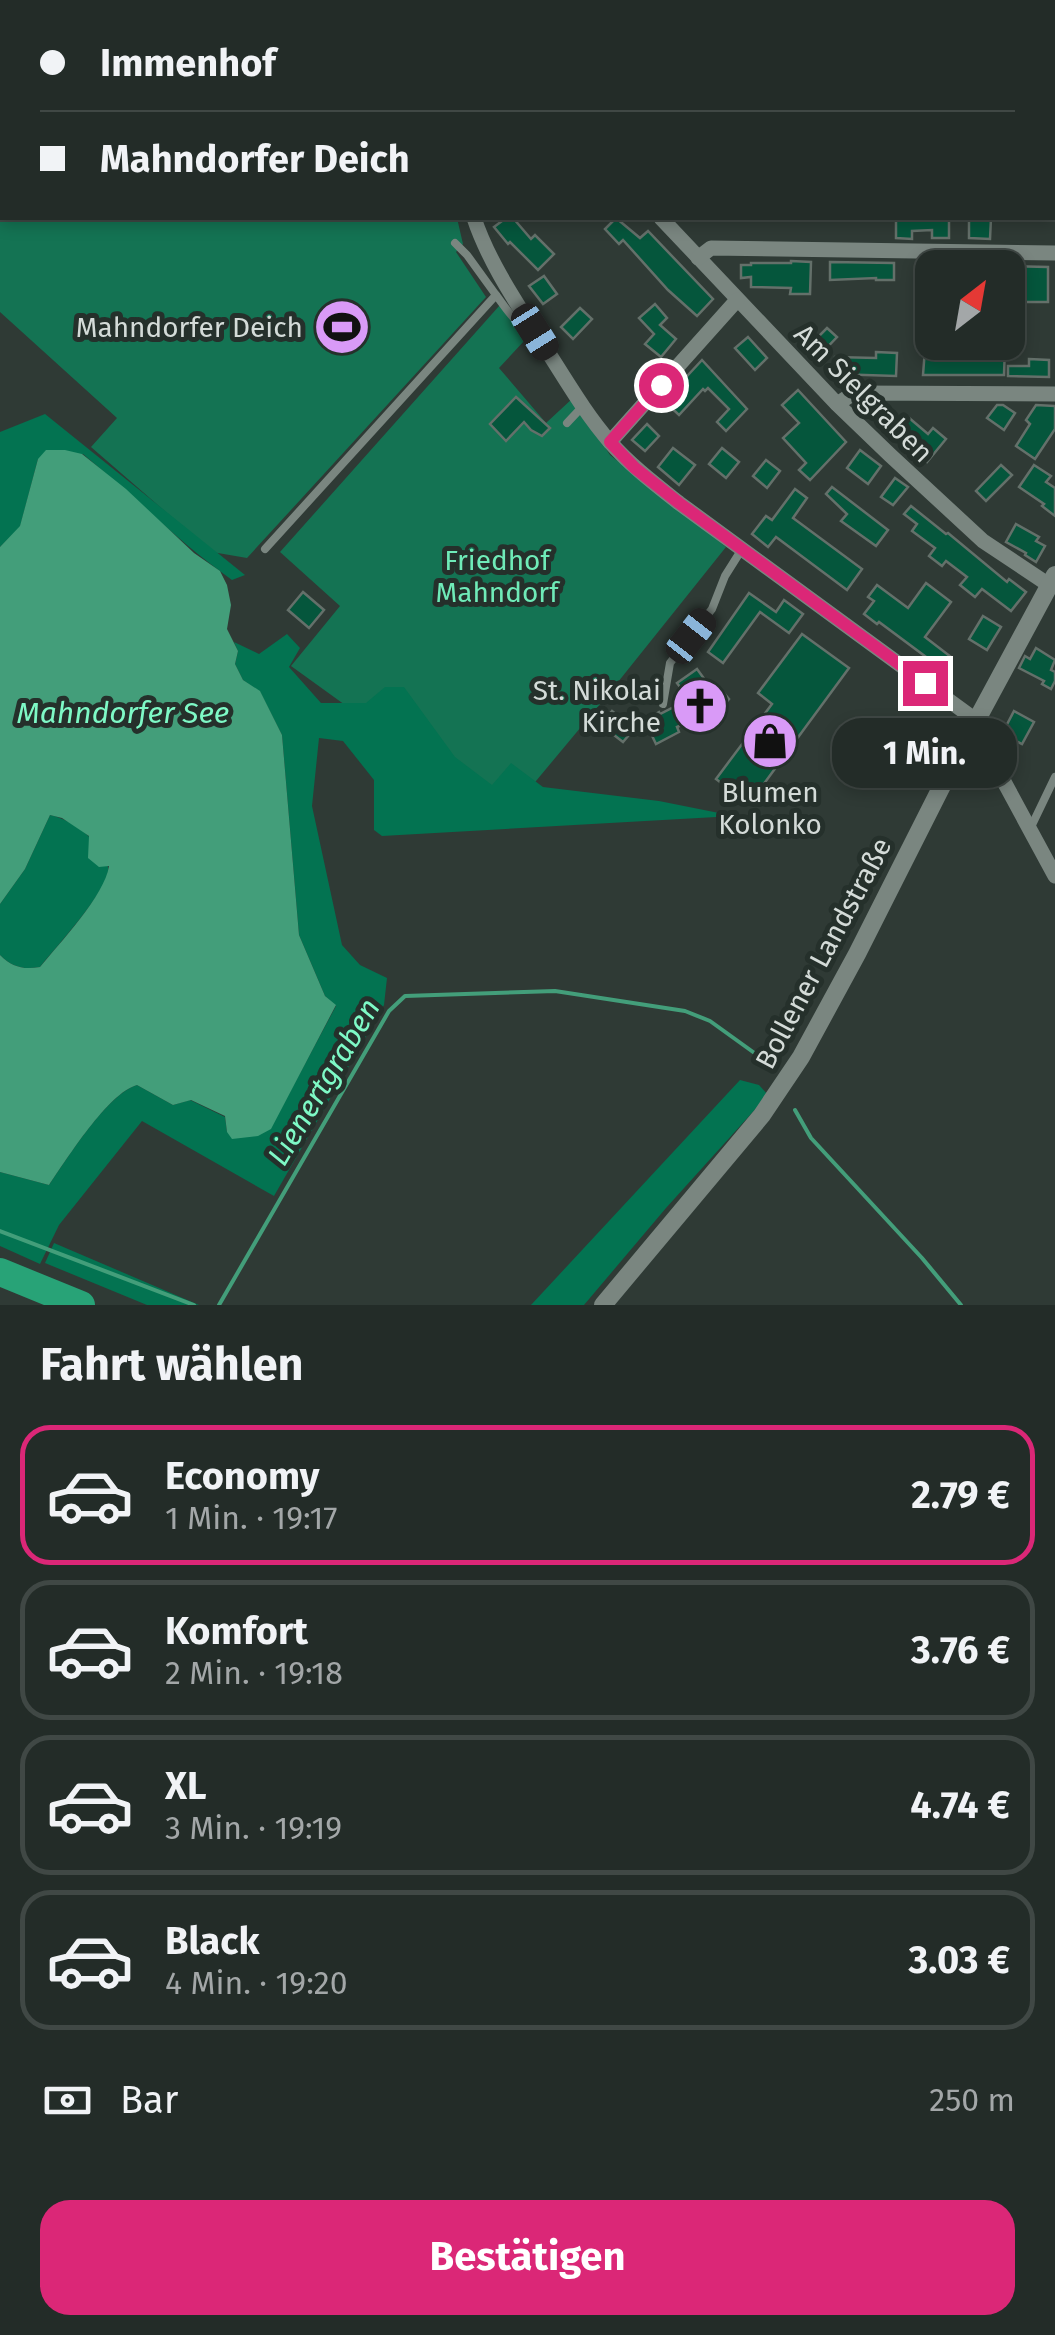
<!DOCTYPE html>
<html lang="de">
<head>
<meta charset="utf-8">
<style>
	body { margin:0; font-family:"Fira Sans",sans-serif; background:#2f3834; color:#f1f3f6; height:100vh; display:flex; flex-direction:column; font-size:38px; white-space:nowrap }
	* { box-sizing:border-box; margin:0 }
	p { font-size:32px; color:#a3a7a8 }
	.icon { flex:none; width:55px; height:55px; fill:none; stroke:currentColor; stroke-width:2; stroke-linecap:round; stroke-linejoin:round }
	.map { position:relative; height:1305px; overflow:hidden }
	.side { display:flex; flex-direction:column; background:#232c28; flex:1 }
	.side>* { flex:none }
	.guide { position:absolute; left:0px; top:0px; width:1055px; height:220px; box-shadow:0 5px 15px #0003,0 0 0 2px #404845; display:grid; align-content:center; height:220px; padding:0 40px; background:#232c28 }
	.needle { width:65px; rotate:31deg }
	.controls { position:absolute; left:915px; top:250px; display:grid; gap:20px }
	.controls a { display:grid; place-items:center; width:110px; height:110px; border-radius:20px; background:#232c28; box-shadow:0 5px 15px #0003,0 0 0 2px #404845; font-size:50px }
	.end { position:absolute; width:45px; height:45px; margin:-22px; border:12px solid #db2777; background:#fff; box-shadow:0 0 0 5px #fff }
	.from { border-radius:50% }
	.bubble { position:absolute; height:70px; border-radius:30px; background:#232c28; box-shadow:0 5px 15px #0003,0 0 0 2px #404845; font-size:32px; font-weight:700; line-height:70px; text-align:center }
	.car { position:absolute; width:30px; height:60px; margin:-30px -15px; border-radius:12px; box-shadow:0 0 8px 2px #0007; background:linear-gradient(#222 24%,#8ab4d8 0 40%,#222 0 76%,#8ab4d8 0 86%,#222 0) }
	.guide b { display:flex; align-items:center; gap:35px; height:95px; font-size:38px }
	.guide b+b { border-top:2px solid #404845 }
	.guide i { width:25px; height:25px; background:#f1f3f6 }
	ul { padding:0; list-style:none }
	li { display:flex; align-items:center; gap:30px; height:140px; margin:0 20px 15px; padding:0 20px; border:5px solid #404845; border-radius:30px }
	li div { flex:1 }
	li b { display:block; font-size:38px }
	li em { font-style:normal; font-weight:700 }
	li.active { border-color:#db2777 }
	li>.icon { width:90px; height:90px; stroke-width:1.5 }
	h2 { padding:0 40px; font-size:45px; line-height:120px }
	.pay { display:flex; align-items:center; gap:25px; height:110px; padding:0 40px; font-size:38px }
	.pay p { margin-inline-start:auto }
	.cta { display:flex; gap:20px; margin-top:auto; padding:20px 40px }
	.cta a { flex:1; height:115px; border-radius:30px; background:#db2777; color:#fff; font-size:40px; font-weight:700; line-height:115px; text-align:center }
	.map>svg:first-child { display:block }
</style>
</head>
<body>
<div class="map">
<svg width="1055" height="1305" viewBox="0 0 1055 1305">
	<rect width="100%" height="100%" fill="#2f3a35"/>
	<g fill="#147353">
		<path d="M62,0h354l1,2h-358z"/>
		<path d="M2,52v166h455l6,26 -7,8 30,45 -239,261 -35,-6 -121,-105 26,-29 -117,-106v-258z"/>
		<path d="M500,305l25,35 -26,28 47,55 27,-25 37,57 116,92 -120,150 -90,108 -35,-2 -190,-137 49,-60 -60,-54z"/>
	</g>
	<g fill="#037351">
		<path d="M45,414l200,161 -13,5c-53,-38 -99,-84 -149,-126l-45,5 -18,68 -20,20v-115z"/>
		<path d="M287,634l13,14 -11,19 32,36h45l19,-16h19l51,70 37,28 19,-22 32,24 116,14 75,15 -352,20 -8,-6v-50l-31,-39 -24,-3 -7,68 30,139 18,20 27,13 -3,27 -110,191 -132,-75 -83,104 -19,39 -40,-18v-74l49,13c18,-26 58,-91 88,-100l36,20 17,-5 35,17 2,15 43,-3 66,-123 -11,-10 -26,-61 -17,-200 -22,-43 -17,-12 -8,-16 3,-13 -4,-9 25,12z"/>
		<path d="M50,815c17,4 36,15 45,29 5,8 15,18 13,28 -4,23 -52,75 -68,95 -17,3 -28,0 -40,-12v-51l25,-35z"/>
		<path d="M740,1080l19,5 9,10 -102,113 -82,97h-53z"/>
		<path d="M54,1243l145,62h-52l-102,-42z"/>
	</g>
	<path fill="#439e7a" d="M46,450h19l17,4 44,35 68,64 26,18 7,14 4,20 -4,24 11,22 -3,13 8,16 17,11 22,44 17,200 26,61 11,9 -65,124 -13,7 -26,3 -5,-7 -2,-16 -34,-16 -18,5 -36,-20c-29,8 -70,74 -88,100l-49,-13v-217c12,12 23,15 40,12 19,-23 65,-72 69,-101l-10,1 -11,-9 1,-22 -27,-18 -12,-3 -25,54 -25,35v-357l20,-21 18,-67z"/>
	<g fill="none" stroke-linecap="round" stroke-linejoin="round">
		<g stroke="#439e7a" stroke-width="4">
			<path d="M795,1110l16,28 111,120 39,47"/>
			<path d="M0,1231l194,74"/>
			<path d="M219,1305l170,-294 16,-15 150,-5 130,20 25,10 50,36"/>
		</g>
	</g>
	<g fill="#05563c" stroke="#64706a" stroke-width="2.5">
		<path d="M506,218h7l18,21 4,-4 19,19 -16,16 -28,-28 -2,2 -14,-17z"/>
		<path d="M616,218l24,20 8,-7 65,68 -16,17 -29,-26 -45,-50 -4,4 -14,-15z"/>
		<path d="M896,218h53v20h-17v-8l-20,1v8l-16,-1z"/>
		<path d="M980,218h11l-1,21 -21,-1v-18h11z"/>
		<path d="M791,261l20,1 -1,32h-20l1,-6 -40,-1v-10l-10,1v-13h10v-2h40z"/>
		<path d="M830,262l64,1v17h-18v-2l-46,2z"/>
		<path d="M1008,266l40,1v35h-24v12h-10l1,-27h-7z"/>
		<path d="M544,276l13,18 -14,10 -14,-18z"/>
		<path d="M655,304l12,14 -7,7 16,14 -15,18 -16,-13 9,-10 -15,-16z"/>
		<path d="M580,308l12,11 -19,20 -12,-12z"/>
		<path d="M827,328l10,9 -22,23 -10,-10z"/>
		<path d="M748,337l19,21 -12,12 -20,-22z"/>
		<path d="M989,344l16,1 -1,30h-81l2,-26 29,2v-5l35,1z"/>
		<path d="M876,352l21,1 -1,23 -62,-2 1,-17 41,1z"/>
		<path d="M1029,359l20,1v17l-41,-1v-10h21z"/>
		<path d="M702,360l45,49 -21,22 -9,-9 12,-13 -21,-21 -3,3 -2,-2 -24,26 -15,-14z"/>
		<path d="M798,390l48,52 -36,38 -11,-10 7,-7 -23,-25 16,-15 -17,-18z"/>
		<path d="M516,397l34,31 -8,8 -11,-6 -7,-8 -18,19 -16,-17z"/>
		<path d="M997,405h6l12,8 -11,17 -17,-12z"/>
		<path d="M1036,405l19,1v23l-20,30 -19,-13 14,-22 -4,-4z"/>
		<path d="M908,417l20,17 5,-6 13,11 -19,23 -13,-10 3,-4 -22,-16z"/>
		<path d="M647,424l12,12 -14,15 -13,-11z"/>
		<path d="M673,448l22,17 -16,20 -21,-18z"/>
		<path d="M722,448l17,14 -13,16 -17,-14z"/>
		<path d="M860,450l21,16 -13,18 -21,-16z"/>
		<path d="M766,460l14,11 -13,17 -14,-12z"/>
		<path d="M1001,465l11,10 -26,26 -10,-10z"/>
		<path d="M1034,465l17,11 -5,6 9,6v28l-13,-10 2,-2 -25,-17z"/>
		<path d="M895,478l13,9 -15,18 -12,-8z"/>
		<path d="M832,487l56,43 -12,16 -35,-25 6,-7 -21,-20z"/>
		<path d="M795,489l12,9 -14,20 69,51 -15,21 -71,-53 -8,10 -16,-13 14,-18 6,4z"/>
		<path d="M911,506l35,28 2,-1 59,49 2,-3 17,13 -15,19 -29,-22 -7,8 -15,-12 7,-8 -21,-16 -4,5 -13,-10 6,-8 -23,-17 5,-7 -13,-10z"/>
		<path d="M1016,524l23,13 -3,4 9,5 -9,16 -11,-7 1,-2 -20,-11z"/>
		<path d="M926,583l25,19 -26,35 26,20 -13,17 -15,-11 3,-6 -47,-35 -2,2 -13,-10 10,-13 -6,-4 9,-12 31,23z"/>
		<path d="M303,592l21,18 -15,18 -21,-18z"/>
		<path d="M749,593l27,19 8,-12 19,14 -14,19 -29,-21 -37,51 -15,-11z"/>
		<path d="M983,616l18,11 -14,23 -18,-11z"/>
		<path d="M802,634l47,34 -100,136 -33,-25 56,-75 -14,-11z"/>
		<path d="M1036,648l19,12 -4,10 4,2v9l-4,8 -9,-5 2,-3 -25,-13 6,-12 5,3z"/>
		<path d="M697,669l19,26 7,-3 6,7 -12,15 -13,6 -3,-4 -24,11 2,5 -23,12 -11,-23 14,-9 1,2 29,-15 -12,-16z"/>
		<path d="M612,711l22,18 -11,13 -22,-17z"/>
		<path d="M1014,711l20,11 -12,22 -20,-10z"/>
	</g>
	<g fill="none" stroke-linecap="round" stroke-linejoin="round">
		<g stroke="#7a8680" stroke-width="8">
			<path d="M455,243l12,12 29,40"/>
			<path d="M567,423l16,-17"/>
			<path d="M265,549l231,-254c10,13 19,29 35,35"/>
			<path d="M663,704l7,-41 42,-54 13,-33 17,-27"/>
			<path d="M1031,827l24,-50"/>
		</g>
		<g stroke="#7a8680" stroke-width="15">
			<path d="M424,0v2"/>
			<path d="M507,0l1,2"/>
			<path d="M32,2l3,-2"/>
			<path d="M0,30l2,-2"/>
			<path d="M1052,55h3"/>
			<path d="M1052,183h3"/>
			<path d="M474,218c15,45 44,87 70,128 21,32 40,66 66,96 20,23 45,42 69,61l298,218"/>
			<path d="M661,218l176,186 53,51 93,86 66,44"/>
			<path d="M698,258l13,-10 344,5"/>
			<path d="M837,404l17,-11 201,1"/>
			<path d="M610,442l127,-142"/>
			<path d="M968,736l21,18 66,122"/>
		</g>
		<path stroke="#7a8680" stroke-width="18" d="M603,1305l159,-190 39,-58 56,-103 96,-190 102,-189"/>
		<path stroke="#28a377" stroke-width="28" d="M0,1272l81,33"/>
	</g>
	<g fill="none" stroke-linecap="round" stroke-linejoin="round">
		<path stroke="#db2777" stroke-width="12" d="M661,385l-51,57 25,26 44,35 246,180"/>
	</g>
	<defs>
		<g id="stadium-disc" transform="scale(2.875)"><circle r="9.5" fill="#d99af7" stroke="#25302b"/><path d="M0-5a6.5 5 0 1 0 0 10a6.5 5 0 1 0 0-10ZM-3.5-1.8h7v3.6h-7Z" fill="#111"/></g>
		<g id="church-disc" transform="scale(2.875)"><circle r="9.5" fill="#d99af7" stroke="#25302b"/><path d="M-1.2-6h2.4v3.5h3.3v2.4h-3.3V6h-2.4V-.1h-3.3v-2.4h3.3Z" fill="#111"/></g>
		<g id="shop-disc" transform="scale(2.875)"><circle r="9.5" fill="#d99af7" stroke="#25302b"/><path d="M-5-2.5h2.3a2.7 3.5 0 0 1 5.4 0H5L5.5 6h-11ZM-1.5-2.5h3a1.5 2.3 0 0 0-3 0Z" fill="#111"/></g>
	</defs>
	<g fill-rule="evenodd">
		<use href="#stadium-disc" x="342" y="327"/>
		<use href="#church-disc" x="700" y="706"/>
		<use href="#shop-disc" x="770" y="741"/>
	</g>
	<g text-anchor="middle" stroke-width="10" stroke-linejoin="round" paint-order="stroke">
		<g font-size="28" fill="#d4dbd8" stroke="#25302b" text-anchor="end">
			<text x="303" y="337">Mahndorfer Deich</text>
			<text x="661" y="700">St. Nikolai<tspan x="661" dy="32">Kirche</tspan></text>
			<text x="770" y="802" text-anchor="middle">Blumen<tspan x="770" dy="32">Kolonko</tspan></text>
		</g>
		<g font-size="28" fill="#d4dbd8" stroke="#25302b">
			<text transform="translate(864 393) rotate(45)" y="10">Am Sielgraben</text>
			<text transform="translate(823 953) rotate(-62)" y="10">Bollener Landstraße</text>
		</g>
		<g font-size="28" fill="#6febb8" stroke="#25302b">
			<text x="497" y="570">Friedhof<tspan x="497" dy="32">Mahndorf</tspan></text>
		</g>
		<g font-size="30" font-style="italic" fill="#7ef9c6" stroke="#25302b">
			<text x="123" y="723">Mahndorfer See</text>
			<text transform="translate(324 1082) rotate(-59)" y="10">Lienertgraben</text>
		</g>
	</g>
</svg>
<div class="controls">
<a><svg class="needle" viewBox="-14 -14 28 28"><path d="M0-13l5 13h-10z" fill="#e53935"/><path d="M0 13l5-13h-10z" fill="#a3a7a8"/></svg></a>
</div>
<i class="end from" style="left:661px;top:385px"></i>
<i class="end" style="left:925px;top:683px"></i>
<div class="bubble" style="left:832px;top:718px;width:185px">1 Min.</div>
<i class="car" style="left:535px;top:332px;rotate:148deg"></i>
<i class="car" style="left:691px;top:636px;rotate:38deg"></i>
<div class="guide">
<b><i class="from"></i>Immenhof</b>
<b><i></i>Mahndorfer Deich</b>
</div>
</div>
<section class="side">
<h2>Fahrt wählen</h2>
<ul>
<li class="active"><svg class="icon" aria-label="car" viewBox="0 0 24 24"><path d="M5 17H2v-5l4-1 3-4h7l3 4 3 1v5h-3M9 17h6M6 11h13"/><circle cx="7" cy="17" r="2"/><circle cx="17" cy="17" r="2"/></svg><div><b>Economy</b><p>1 Min. · 19:17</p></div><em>2.79 €</em></li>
<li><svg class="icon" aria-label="car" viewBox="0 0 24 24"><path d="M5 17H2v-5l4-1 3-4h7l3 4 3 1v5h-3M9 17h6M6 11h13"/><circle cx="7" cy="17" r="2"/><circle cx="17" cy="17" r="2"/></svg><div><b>Komfort</b><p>2 Min. · 19:18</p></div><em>3.76 €</em></li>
<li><svg class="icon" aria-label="car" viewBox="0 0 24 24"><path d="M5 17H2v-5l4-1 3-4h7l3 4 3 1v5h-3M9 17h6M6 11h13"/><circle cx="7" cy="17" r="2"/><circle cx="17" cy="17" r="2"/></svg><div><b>XL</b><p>3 Min. · 19:19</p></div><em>4.74 €</em></li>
<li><svg class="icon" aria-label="car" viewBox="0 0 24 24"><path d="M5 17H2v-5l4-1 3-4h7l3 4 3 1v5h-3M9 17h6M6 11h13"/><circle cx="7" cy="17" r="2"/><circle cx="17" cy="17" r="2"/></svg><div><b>Black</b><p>4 Min. · 19:20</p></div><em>3.03 €</em></li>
</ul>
<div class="pay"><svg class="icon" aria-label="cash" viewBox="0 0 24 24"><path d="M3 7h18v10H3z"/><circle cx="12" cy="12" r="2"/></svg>Bar<p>250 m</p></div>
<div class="cta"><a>Bestätigen</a></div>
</section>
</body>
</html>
